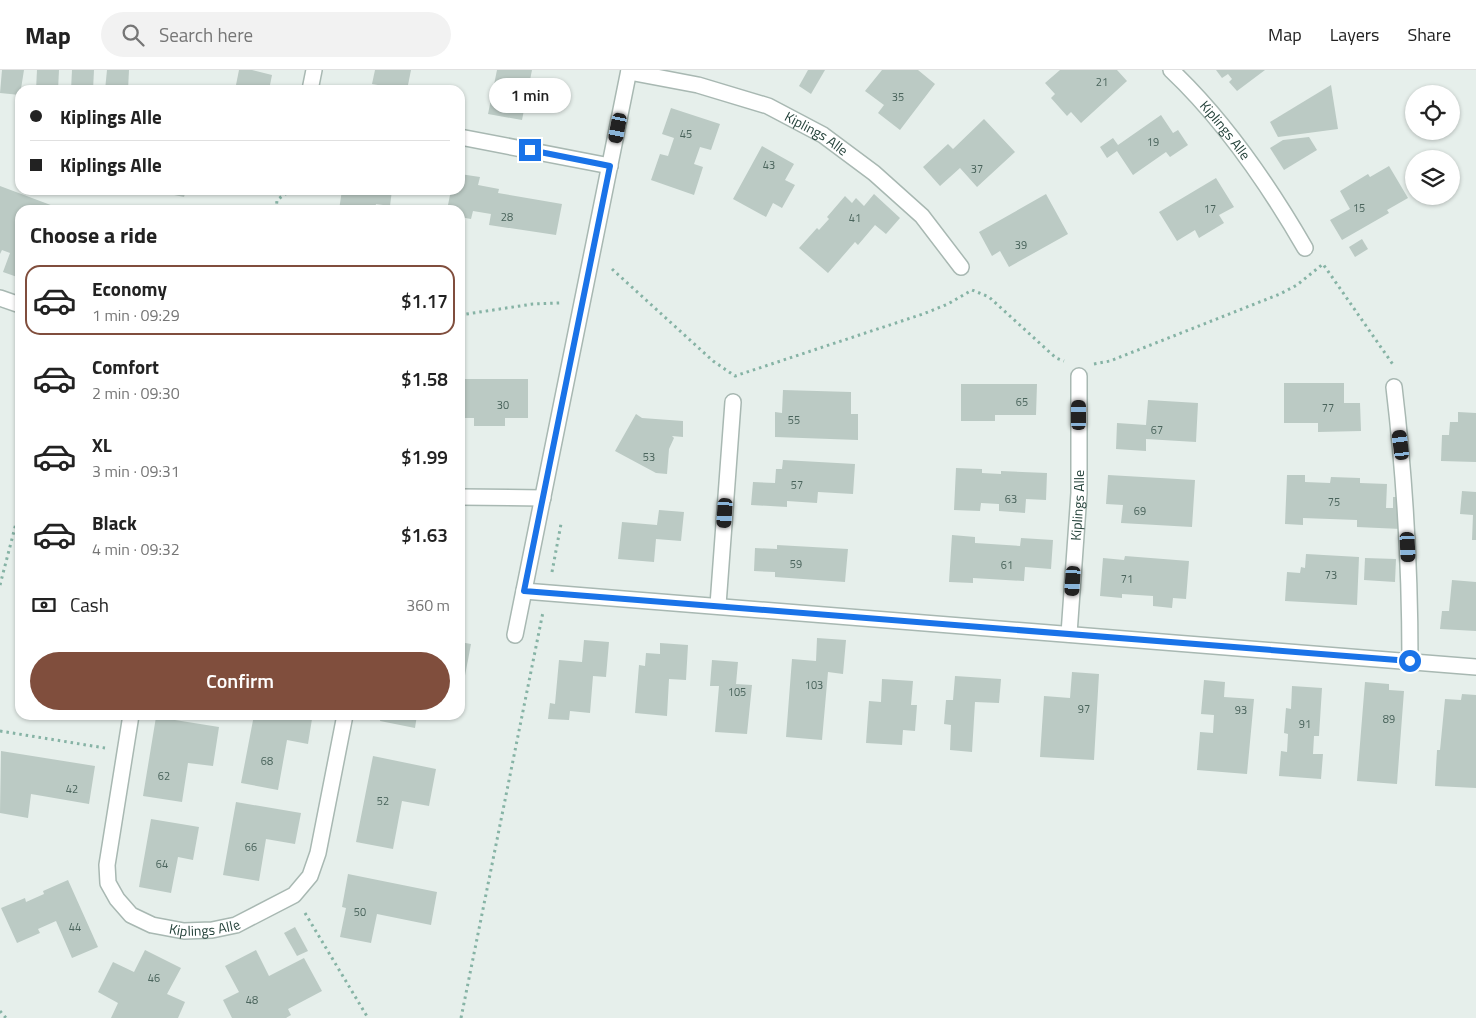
<!DOCTYPE html>
<html lang="en">
<head>
<meta charset="utf-8">
<style>
	body { margin:0; font-family:"Titillium Web",sans-serif; background:#f2f2f2; color:#222; height:100vh; display:flex; flex-direction:column; font-size:19px; white-space:nowrap }
	* { box-sizing:border-box; margin:0 }
	p { font-size:16px; color:#767676 }
	.icon { flex:none; width:28px; height:28px; fill:none; stroke:currentColor; stroke-width:2; stroke-linecap:round; stroke-linejoin:round }
	.map { position:relative; flex:1; overflow:hidden }
	.details { position:absolute; left:15px; top:135px; width:450px; height:515px; display:flex; flex-direction:column; background:#fff; border-radius:15px; box-shadow:0 1px 4px #0004 }
	.details>* { flex:none }
	.banner { position:absolute; left:15px; top:15px; width:450px; height:110px; border-radius:15px; box-shadow:0 1px 4px #0004; display:grid; align-content:center; height:110px; padding:0 15px; background:#fff }
	.buttons { position:absolute; left:1405px; top:15px; display:grid; gap:10px }
	.buttons a { display:grid; place-items:center; width:55px; height:55px; border-radius:50%; background:#fff; box-shadow:0 1px 4px #0004; font-size:25px }
	.end { position:absolute; width:22px; height:22px; margin:-11px; border:6px solid #1a73e8; background:#fff; box-shadow:0 0 0 2px #fff }
	.from { border-radius:50% }
	.bubble { position:absolute; height:35px; border-radius:18px; background:#fff; box-shadow:0 1px 4px #0004; font-size:16px; font-weight:600; line-height:35px; text-align:center }
	.car { position:absolute; width:15px; height:30px; margin:-15px -8px; border-radius:6px; box-shadow:0 0 4px 1px #0007; background:linear-gradient(#222 24%,#8ab4d8 0 40%,#222 0 76%,#8ab4d8 0 86%,#222 0) }
	.banner b { display:flex; align-items:center; gap:18px; height:48px; font-size:19px }
	.banner b+b { border-top:1px solid #e0e0e0 }
	.banner i { width:12px; height:12px; background:#222 }
	ul { padding:0; list-style:none }
	li { display:flex; align-items:center; gap:15px; height:70px; margin:0 10px 8px; padding:0 5px; border:2px solid transparent; border-radius:15px }
	li div { flex:1 }
	li b { display:block; font-size:19px }
	li em { font-style:normal; font-weight:600 }
	li.selected { border-color:#804e3d }
	li>.icon { width:45px; height:45px; stroke-width:1.5 }
	h2 { padding:0 15px; font-size:22px; line-height:60px }
	.pay { display:flex; align-items:center; gap:12px; height:55px; padding:0 15px; font-size:19px }
	.pay p { margin-inline-start:auto }
	.button { display:flex; gap:10px; margin-top:auto; padding:10px 15px }
	.button a { flex:1; height:58px; border-radius:30px; background:#804e3d; color:#fff; font-size:20px; font-weight:600; line-height:58px; text-align:center }
	header { display:flex; align-items:center; gap:30px; box-sizing:border-box; height:70px; padding:0 25px; background:#fff; border-bottom:1px solid #e0e0e0 }
	header strong { font-size:24px }
	nav { display:flex; gap:28px; margin-inline-start:auto; font-size:18px }
	.search { width:350px; height:45px; background:#f2f2f2; display:flex; align-items:center; gap:12px; box-sizing:border-box; padding:0 18px; border-radius:28px; color:#767676; font-size:19px }
	.map>svg:first-child { display:block }
</style>
</head>
<body>
<header>
<strong>Map</strong>
<div class="search"><svg class="icon" aria-label="search" viewBox="0 0 24 24"><circle cx="10" cy="10" r="6"/><path d="M15 15l6 6"/></svg>Search here</div>
<nav><a>Map</a><a>Layers</a><a>Share</a></nav>
</header>
<div class="map">
<svg width="1476" height="948" viewBox="0 0 1476 948">
	<rect width="100%" height="100%" fill="#e6efeb"/>
	<g fill="#bbcac4">
		<path d="M2,0h22l-4,25 -20,-2z"/>
		<path d="M37,0h22l-1,20h-22z"/>
		<path d="M72,0h22l-1,20h-22z"/>
		<path d="M107,0h22l-1,20h-23z"/>
		<path d="M239,0h13l20,5 -3,15h-34z"/>
		<path d="M375,0h36l-4,20 -35,-6z"/>
		<path d="M497,0h35l-10,50 -34,-6z"/>
		<path d="M808,0h17l-14,24 -12,-8z"/>
		<path d="M882,0h36l17,14 -35,46 -22,-17 6,-8 -19,-14z"/>
		<path d="M1060,0h57l10,11 -46,42 -10,-11 -4,4 -16,-18 4,-4 -10,-11z"/>
		<path d="M1216,0h49l-28,21 -8,-9 3,-3 -4,-5 -6,4z"/>
		<path d="M1331,15l7,44 -60,8 -8,-15z"/>
		<path d="M671,38l49,16 -9,26 -11,-3 -6,17 9,3 -9,28 -43,-15 9,-26 8,2 6,-18 -12,-4z"/>
		<path d="M1161,45l12,18 5,-3 10,15 -18,12 -4,-5 -33,23 -16,-24 -10,7 -7,-11 13,-9 5,7z"/>
		<path d="M984,49l31,33 -38,35 -17,-19 -20,18 -17,-19 25,-23 5,5z"/>
		<path d="M1309,67l8,13 -33,20 -14,-22 13,-8z"/>
		<path d="M762,76l32,18 -9,16 10,5 -13,23 -9,-5 -7,14 -33,-18z"/>
		<path d="M1389,96l19,32 -21,12 2,3 -47,27 -12,-20 20,-11 -10,-18 28,-17 2,3z"/>
		<path d="M460,104l20,3 -2,8 21,4 -1,4 64,11 -6,31 -67,-10 2,-11 -18,-3 -2,8 -11,-2v-7h-13l4,-20h9z"/>
		<path d="M1216,108l18,29 -15,8 5,8 -25,15 -4,-8 -18,11 -18,-29z"/>
		<path d="M0,116l64,24h-44v68l-17,-6 7,-19 -8,-3 -2,4z"/>
		<path d="M150,120h36l-2,7z"/>
		<path d="M342,120h50l-2,16 -14,-2 -1,6h-36z"/>
		<path d="M874,124l26,24 -14,16 -11,-9 -17,20 -3,-3 -27,31 -29,-25 18,-20 2,2 10,-11 -2,-2 18,-21 7,7 4,-5 8,8z"/>
		<path d="M1046,124l22,40 -59,33 -9,-16 -8,5 -13,-24z"/>
		<path d="M1362,169l6,10 -13,8 -6,-10z"/>
		<path d="M460,309h68v39h-23v8h-31v-8h-14z"/>
		<path d="M1284,313h60v20h16l1,28 -43,1v-9h-34z"/>
		<path d="M961,314h76l-1,31h-41v6h-34z"/>
		<path d="M783,320l68,2v22h7v26l-83,-3v-25l7,1z"/>
		<path d="M1148,330l50,3 -2,39 -50,-3v12l-30,-2 1,-26 29,2z"/>
		<path d="M1458,342l18,1v49l-35,-1 1,-26h7l1,-13h8z"/>
		<path d="M636,344l6,4 41,3v16l-11,-1 2,2 -5,11 -2,25 -11,-1 -41,-22z"/>
		<path d="M783,390l72,4 -2,30 -35,-2 -1,11 -30,-2v6l-36,-2 2,-23 22,1 1,-14h6z"/>
		<path d="M956,398l26,1v4l19,1v-3l46,2 -1,27 -20,-1 -1,14 -26,-2v-7l-18,-1 -1,8 -26,-1z"/>
		<path d="M1108,405l87,5 -3,47 -71,-4 2,-18 -17,-1z"/>
		<path d="M1287,405h18v7l25,1 1,-6 29,1v5l27,1 -1,24h7v-11h8v32l-44,-2v-7l-54,-2v7l-18,-1z"/>
		<path d="M1462,421l14,1v48h-4l1,-25 -13,-1z"/>
		<path d="M659,440l25,2 -3,29 -25,-2 -2,23 -36,-3 4,-37 35,3z"/>
		<path d="M460,462l5,1 -4,23h-1z"/>
		<path d="M952,465l23,2v6l45,3 1,-8 32,2 -2,29 -26,-2 -1,14 -51,-3v5l-24,-1z"/>
		<path d="M777,475l71,4 -3,33 -70,-5v-5l-21,-1 1,-23 22,1z"/>
		<path d="M1306,484l53,3 -2,48 -72,-4 2,-29 13,1 1,-6 4,1z"/>
		<path d="M1125,486l64,5 -3,38 -13,-1 -1,10 -19,-2v-10l-31,-2v4l-22,-2 3,-38 21,2z"/>
		<path d="M1365,488l31,1 -1,23 -31,-2z"/>
		<path d="M1452,510l24,2v49l-36,-2 2,-18h7z"/>
		<path d="M817,568l29,2 -3,34 -15,-2 -6,68 -36,-3 6,-78 24,2z"/>
		<path d="M584,570l25,2 -3,35 -13,-1 -3,37 -20,-2 -1,9 -21,-1 2,-16 5,1 4,-44 23,2z"/>
		<path d="M460,572l11,2 -7,37 -4,-1z"/>
		<path d="M660,573l28,2 -2,35 -17,-1 -2,37 -32,-3 4,-48 6,1 1,-13 14,1z"/>
		<path d="M19,581h1v15l-4,-1z"/>
		<path d="M712,590l26,2 -2,22 16,1 -5,49 -32,-2 4,-46h-9z"/>
		<path d="M1072,602l27,2 -5,86 -54,-3 4,-61 26,2z"/>
		<path d="M955,606l46,3 -2,24 -24,-1 -3,50 -22,-2 1,-25 -7,-1 2,-24h7z"/>
		<path d="M882,609l31,2 -2,24h6l-2,26 -12,-1 -1,15 -36,-2 3,-42 12,1z"/>
		<path d="M1204,610l21,2 -1,15 30,2 -7,75 -50,-4 3,-38 13,1 1,-18 -13,-1z"/>
		<path d="M1365,612l24,2v6l15,1 -7,93 -40,-3z"/>
		<path d="M1292,616l30,2 -3,48h-5l-1,18h10l-2,25 -42,-3 2,-25 6,1 1,-18 -4,-1 2,-25 5,1z"/>
		<path d="M1462,624l14,1v93l-41,-2 2,-36h3l5,-51 16,1z"/>
		<path d="M254,645h35l23,4 -4,25 -21,-4 -9,50 -37,-7z"/>
		<path d="M381,645h36l-2,13 -35,-7z"/>
		<path d="M156,647l63,10 -6,39 -25,-3 -6,39 -39,-6z"/>
		<path d="M1,681l94,15 -6,38 -58,-10 -3,24 -28,-5z"/>
		<path d="M373,686l63,13 -7,37 -27,-5 -9,48 -37,-7z"/>
		<path d="M236,732l65,11 -6,31 -29,-5 -7,42 -36,-6z"/>
		<path d="M151,749l48,8 -6,33 -15,-3 -7,36 -32,-6z"/>
		<path d="M348,804l89,18 -6,33 -54,-11 -6,29 -31,-6 6,-29 -4,-1z"/>
		<path d="M68,810l30,67 -26,11 -16,-37 -18,8 2,4 -23,10 -16,-35 24,-10 1,4 18,-8 -1,-3z"/>
		<path d="M295,857l13,24 -11,5 -13,-23z"/>
		<path d="M145,880l36,18 -14,26 18,8 -7,16h-67l7,-15 -20,-11 15,-30 21,10z"/>
		<path d="M256,880l13,26 35,-18 18,33 -34,18 3,6 -5,3h-54l-9,-18 16,-8 -14,-26z"/>
	</g>
	<g fill="none" stroke-linecap="round" stroke-linejoin="round">
		<g stroke="#a8b8b2" stroke-width="18">
			<g id="minor">
				<path id="s1" d="M1171,0c54,51 97,114 134,178"/>
				<path id="s2" d="M629,2l69,13 70,21 55,29 51,38 48,43 39,51"/>
				<path d="M310,20l4,-20"/>
				<path d="M460,67l150,29"/>
				<path d="M0,228l20,7"/>
				<path d="M1394,317c11,92 16,182 16,274"/>
				<path d="M460,427l83,1"/>
				<path d="M524,521l952,76"/>
				<path d="M718,535l15,-203"/>
				<path id="s3" d="M1069,564l10,-141v-117"/>
				<path d="M515,565l114,-565"/>
				<path id="s4" d="M131,645l-24,150 1,18 9,16 14,16 21,10 32,6 28,-1 24,-5 58,-30 16,-19 8,-23 27,-138"/>
			</g>
		</g>
		<g stroke="#86b3a5" stroke-width="3" stroke-dasharray="2.5 4" stroke-linecap="butt">
			<path d="M276,140l1,-10 14,-10"/>
			<path d="M612,199l101,92 22,15 188,-62 25,-10 24,-14 17,7 67,61 8,3"/>
			<path d="M460,245l73,-11 27,-1"/>
			<path d="M1094,294l16,-3 170,-67 17,-9 26,-21 71,102"/>
			<path d="M552,502l9,-48"/>
			<path d="M0,515l20,-77"/>
			<path d="M0,661l105,17"/>
			<path d="M305,843l63,105"/>
			<path d="M0,941l6,7"/>
			<path d="M461,948l82,-406"/>
		</g>
		<use href="#minor" stroke="#fff" stroke-width="15"/>
	</g>
	<g fill="none" stroke-linecap="round" stroke-linejoin="round">
		<path stroke="#1a73e8" stroke-width="6" d="M530,80l80,16 -86,425 886,70"/>
	</g>
	<g text-anchor="middle" stroke-width="5" stroke-linejoin="round" paint-order="stroke">
		<g font-size="11" fill="#4a645c">
			<text x="1102" y="16">21</text>
			<text x="898" y="31">35</text>
			<text x="686" y="68">45</text>
			<text x="1153" y="76">19</text>
			<text x="769" y="99">43</text>
			<text x="977" y="103">37</text>
			<text x="1359" y="142">15</text>
			<text x="1210" y="143">17</text>
			<text x="507" y="151">28</text>
			<text x="855" y="152">41</text>
			<text x="1021" y="179">39</text>
			<text x="1022" y="336">65</text>
			<text x="503" y="339">30</text>
			<text x="1328" y="342">77</text>
			<text x="794" y="354">55</text>
			<text x="1157" y="364">67</text>
			<text x="649" y="391">53</text>
			<text x="797" y="419">57</text>
			<text x="1011" y="433">63</text>
			<text x="1334" y="436">75</text>
			<text x="1140" y="445">69</text>
			<text x="796" y="498">59</text>
			<text x="1007" y="499">61</text>
			<text x="1331" y="509">73</text>
			<text x="1127" y="513">71</text>
			<text x="814" y="619">103</text>
			<text x="737" y="626">105</text>
			<text x="1084" y="643">97</text>
			<text x="1241" y="644">93</text>
			<text x="1389" y="653">89</text>
			<text x="1305" y="658">91</text>
			<text x="267" y="695">68</text>
			<text x="164" y="710">62</text>
			<text x="72" y="723">42</text>
			<text x="383" y="735">52</text>
			<text x="251" y="781">66</text>
			<text x="162" y="798">64</text>
			<text x="360" y="846">50</text>
			<text x="75" y="861">44</text>
			<text x="154" y="912">46</text>
			<text x="252" y="934">48</text>
		</g>
		<g font-size="14" fill="#24423a" stroke="#f7fbf9">
			<text dy="5" stroke="none"><textPath href="#s1" startOffset="81">Kiplings Alle</textPath></text>
			<text dy="5" stroke="none"><textPath href="#s2" startOffset="199">Kiplings Alle</textPath></text>
			<text dy="5" stroke="none"><textPath href="#s3" startOffset="129">Kiplings Alle</textPath></text>
			<text dy="5" stroke="none"><textPath href="#s4" startOffset="286">Kiplings Alle</textPath></text>
		</g>
	</g>
</svg>
<div class="buttons">
<a><svg class="icon" aria-label="locate" viewBox="0 0 24 24"><circle cx="12" cy="12" r="6"/><path d="M12 2v4M12 18v4M2 12h4M18 12h4"/></svg></a>
<a><svg class="icon" aria-label="layers" viewBox="0 0 24 24"><path d="M12 4l9 5-9 5-9-5zM3 14l9 5 9-5"/></svg></a>
</div>
<i class="end from" style="left:1410px;top:591px"></i>
<i class="end" style="left:530px;top:80px"></i>
<div class="bubble" style="left:489px;top:8px;width:82px">1 min</div>
<i class="car" style="left:618px;top:58px;rotate:191deg"></i>
<i class="car" style="left:1079px;top:345px;rotate:0deg"></i>
<i class="car" style="left:1401px;top:375px;rotate:353deg"></i>
<i class="car" style="left:725px;top:443px;rotate:184deg"></i>
<i class="car" style="left:1408px;top:477px;rotate:177deg"></i>
<i class="car" style="left:1073px;top:511px;rotate:184deg"></i>
<div class="banner">
<b><i class="from"></i>Kiplings Alle</b>
<b><i></i>Kiplings Alle</b>
</div>
<section class="details">
<h2>Choose a ride</h2>
<ul>
<li class="selected"><svg class="icon" aria-label="car" viewBox="0 0 24 24"><path d="M5 17H2v-5l4-1 3-4h7l3 4 3 1v5h-3M9 17h6M6 11h13"/><circle cx="7" cy="17" r="2"/><circle cx="17" cy="17" r="2"/></svg><div><b>Economy</b><p>1 min · 09:29</p></div><em>$1.17</em></li>
<li><svg class="icon" aria-label="car" viewBox="0 0 24 24"><path d="M5 17H2v-5l4-1 3-4h7l3 4 3 1v5h-3M9 17h6M6 11h13"/><circle cx="7" cy="17" r="2"/><circle cx="17" cy="17" r="2"/></svg><div><b>Comfort</b><p>2 min · 09:30</p></div><em>$1.58</em></li>
<li><svg class="icon" aria-label="car" viewBox="0 0 24 24"><path d="M5 17H2v-5l4-1 3-4h7l3 4 3 1v5h-3M9 17h6M6 11h13"/><circle cx="7" cy="17" r="2"/><circle cx="17" cy="17" r="2"/></svg><div><b>XL</b><p>3 min · 09:31</p></div><em>$1.99</em></li>
<li><svg class="icon" aria-label="car" viewBox="0 0 24 24"><path d="M5 17H2v-5l4-1 3-4h7l3 4 3 1v5h-3M9 17h6M6 11h13"/><circle cx="7" cy="17" r="2"/><circle cx="17" cy="17" r="2"/></svg><div><b>Black</b><p>4 min · 09:32</p></div><em>$1.63</em></li>
</ul>
<div class="pay"><svg class="icon" aria-label="cash" viewBox="0 0 24 24"><path d="M3 7h18v10H3z"/><circle cx="12" cy="12" r="2"/></svg>Cash<p>360 m</p></div>
<div class="button"><a>Confirm</a></div>
</section>
</div>
</body>
</html>
